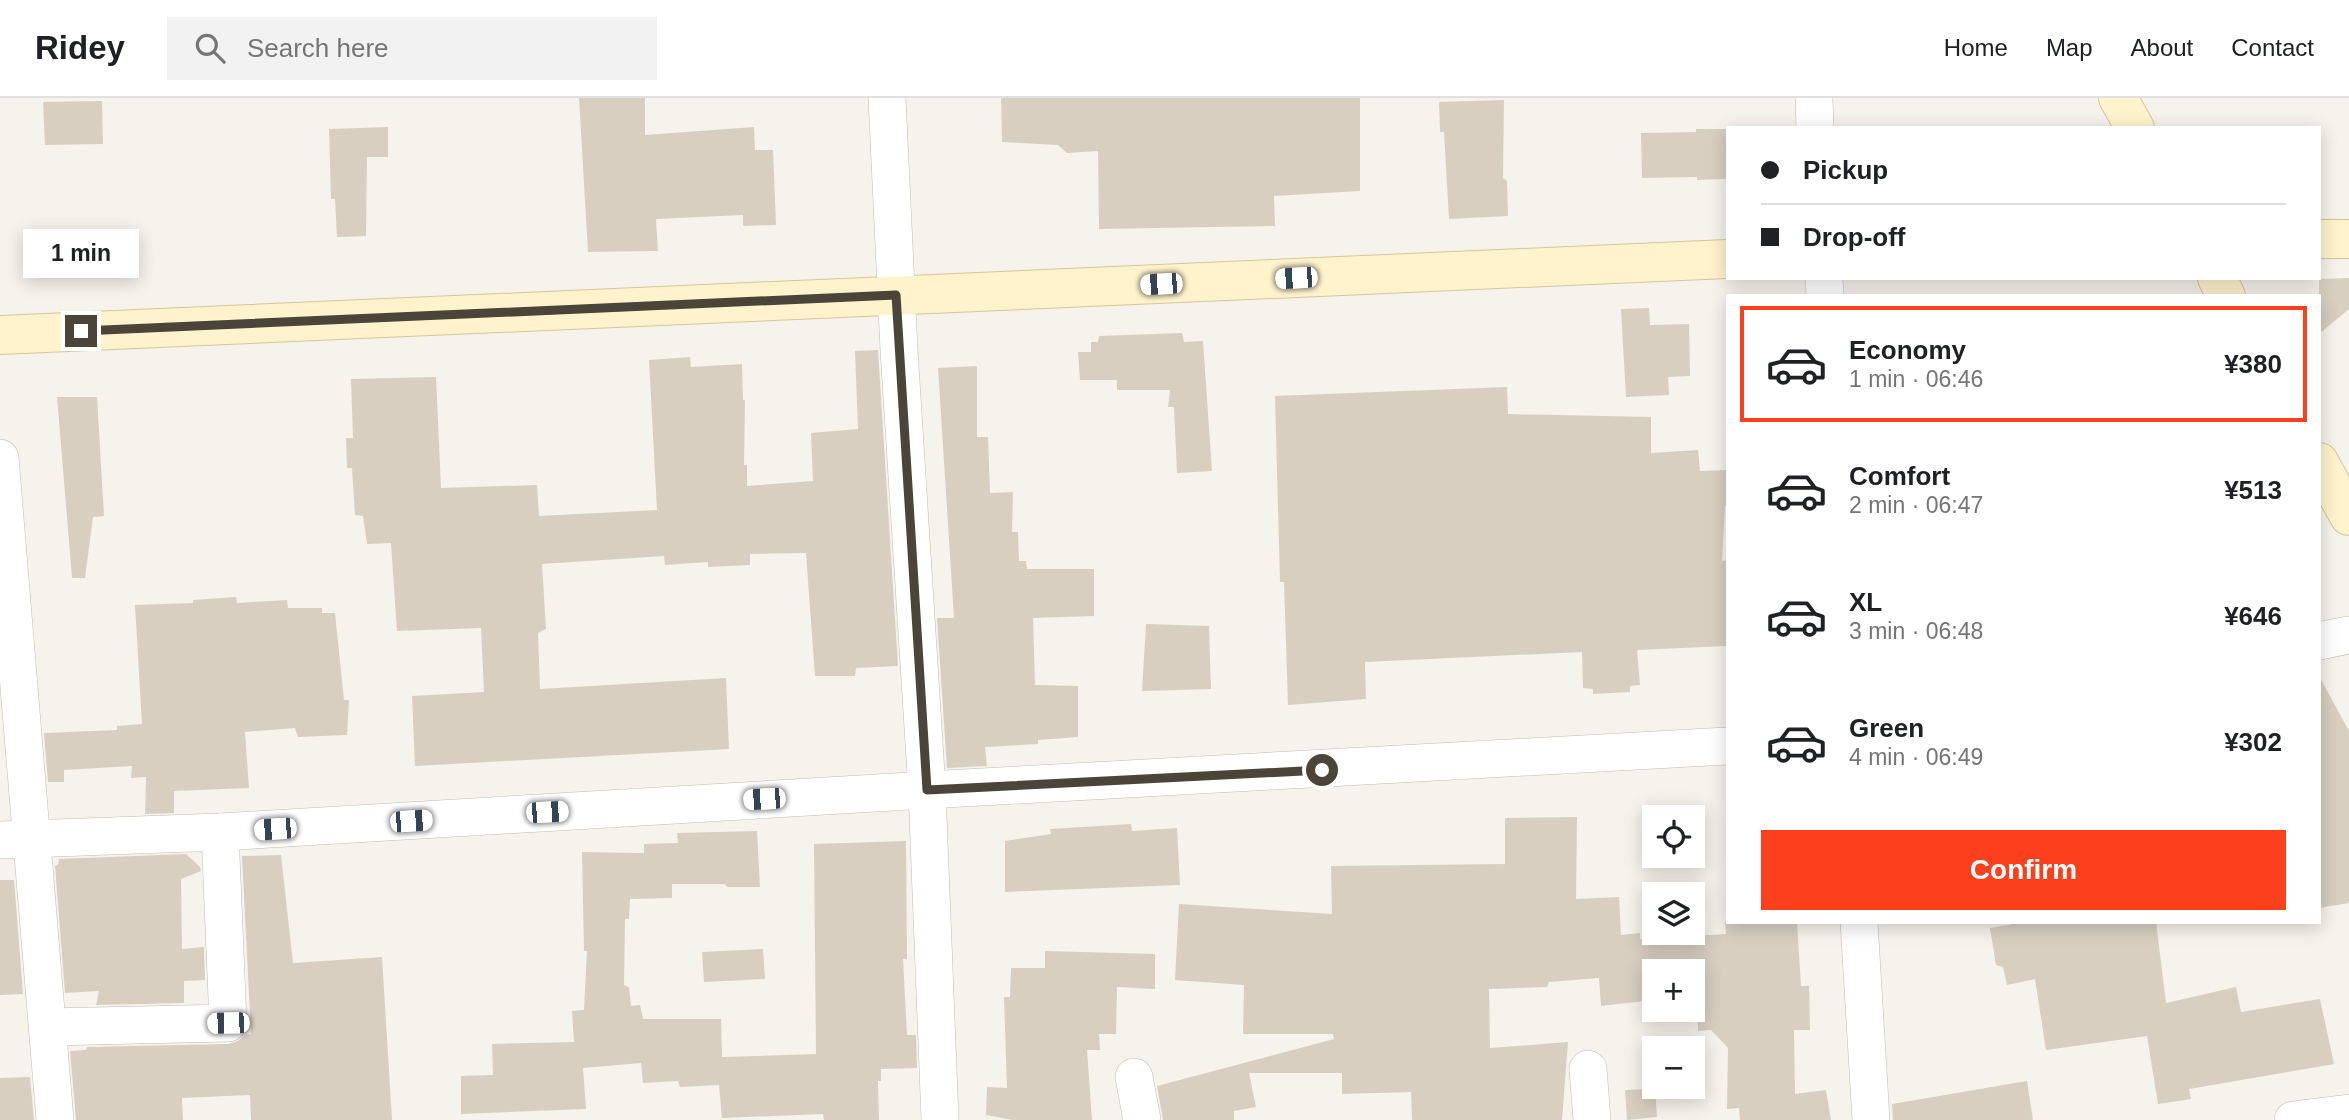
<!DOCTYPE html>
<html lang="en">
<head>
<meta charset="utf-8">
<style>
	body { margin:0; font-family:Arial,sans-serif; background:#f2f2f2; color:#202124; height:100vh; display:flex; flex-direction:column; font-size:26px; white-space:nowrap }
	* { box-sizing:border-box; margin:0 }
	p { font-size:23px; color:#757577 }
	.icon { flex:none; width:38px; height:38px; fill:none; stroke:currentColor; stroke-width:2; stroke-linecap:round; stroke-linejoin:round }
	.map { position:relative; flex:1; overflow:hidden }
	.details { position:absolute; left:1726px; top:196px; width:595px; height:630px; display:flex; flex-direction:column; background:#fff; border-radius:0px; box-shadow:0 4px 18px #0003 }
	.details>* { flex:none }
	.hud { position:absolute; left:1726px; top:28px; width:595px; height:154px; border-radius:0px; box-shadow:0 4px 18px #0003; display:grid; align-content:center; height:154px; padding:0 35px; background:#fff }
	.tools { position:absolute; left:1642px; top:707px; display:grid; gap:14px }
	.tools a { display:grid; place-items:center; width:63px; height:63px; border-radius:0px; background:#fff; box-shadow:0 4px 18px #0003; font-size:35px }
	.end { position:absolute; width:32px; height:32px; margin:-16px; border:9px solid #4b4439; background:#fff; box-shadow:0 0 0 4px #fff }
	.from { border-radius:50% }
	.bubble { position:absolute; height:49px; border-radius:0px; background:#fff; box-shadow:0 4px 18px #0003; font-size:23px; font-weight:600; line-height:49px; text-align:center }
	.car { position:absolute; width:21px; height:42px; margin:-21px -10px; border-radius:9px; box-shadow:0 0 5px 2px #0007; background:linear-gradient(#fff 24%,#345 0 40%,#fff 0 76%,#345 0 86%,#fff 0) }
	.hud b { display:flex; align-items:center; gap:24px; height:66px; font-size:26px }
	.hud b+b { border-top:2px solid #e0e0e0 }
	.hud i { width:18px; height:18px; background:#202124 }
	ul { padding:12px 0 0; list-style:none }
	li { display:flex; align-items:center; gap:21px; height:116px; margin:0 14px 10px; padding:0 21px; border:4px solid transparent; border-radius:0px }
	li div { flex:1 }
	li b { display:block; font-size:26px }
	li em { font-style:normal; font-weight:600 }
	li.current { border-color:#fc3f1d }
	li>.icon { width:63px; height:63px; stroke-width:1.5 }
	.cta { display:flex; gap:14px; margin-top:auto; padding:14px 35px }
	.cta a { flex:1; height:80px; border-radius:0px; background:#fc3f1d; color:#fff; font-size:28px; font-weight:600; line-height:80px; text-align:center }
	header { display:flex; align-items:center; gap:42px; box-sizing:border-box; height:98px; padding:0 35px; background:#fff; border-bottom:2px solid #e0e0e0 }
	header strong { font-size:33px }
	nav { display:flex; gap:38px; margin-inline-start:auto; font-size:24px }
	.search { width:490px; height:63px; background:#f2f2f2; display:flex; align-items:center; gap:18px; box-sizing:border-box; padding:0 24px; border-radius:0px; color:#757577; font-size:26px }
	.map>svg:first-child { display:block }
</style>
</head>
<body>
<header>
<strong>Ridey</strong>
<div class="search"><svg class="icon" aria-label="search" viewBox="0 0 24 24"><circle cx="10" cy="10" r="6"/><path d="M15 15l6 6"/></svg>Search here</div>
<nav><a>Home</a><a>Map</a><a>About</a><a>Contact</a></nav>
</header>
<div class="map">
<svg width="2349" height="1022" viewBox="0 0 2349 1022">
	<rect width="100%" height="100%" fill="#f6f3ec"/>
	<g fill="#d8cfc1">
		<path d="M579,0h66v37l109,-8 1,23h18l3,75 -33,1v-11l-87,4 2,32 -70,1z"/>
		<path d="M1001,0h359v93l-86,5 1,30 -176,3 -1,-78 -31,2 -9,-8 -56,-3z"/>
		<path d="M1504,2l-1,78 4,3 1,35 -59,3 -5,-87h-4l-1,-30z"/>
		<path d="M102,3l1,43 -58,1 -2,-43z"/>
		<path d="M388,29v30h-21l-1,79 -29,1 -2,-38h-4l-2,-70z"/>
		<path d="M1696,31h31v50l-30,1v-3l-55,1 -1,-45 55,-1z"/>
		<path d="M2349,180v31l-30,25v-55z"/>
		<path d="M1649,210l1,17 39,-1 1,52 -22,1 1,18 -43,2 -5,-88z"/>
		<path d="M1182,235l2,9 19,-1 9,130 -35,2 -3,-66h-6l2,-17h-53v-10h-37l-2,-28h13v-10h7l1,-6z"/>
		<path d="M878,252l20,316 -42,2 -1,8h-40l-9,-123 -56,1v11l-42,2v-5l-43,3 -1,-9 -122,8 4,65 -8,4 2,56 186,-11 3,71 -314,17 -3,-70 72,-4 -3,-64 -84,3 -6,-88 -24,1 -4,-28 -8,-1 -3,-47h-5l-1,-30h7l-2,-59 85,-2 5,111 96,-3 2,31 118,-6 -8,-150 41,-3 1,10 51,-3 1,36h2l-1,65h3v21l66,-5 -2,-48 47,-4 -3,-78z"/>
		<path d="M977,268v71h11l2,56 23,-1 -1,40h6l1,29h7l1,8h67v47l-61,2 2,67 43,1v51l-40,3v4l-53,3 2,19 -40,2 -10,-150h17l-16,-250z"/>
		<path d="M1507,289l1,27 143,3v36l47,-3 2,21 27,-1v36h-2l-3,55 5,-1v86l-90,4 3,35 -10,1v6l-37,2v-5l-10,-1 -1,-36 -217,10 1,37 -78,6 -4,-123h-4l-5,-186z"/>
		<path d="M57,299h40l7,119 -11,1 -8,61h-13z"/>
		<path d="M236,499l1,6 50,-3 1,8h34v5h13l9,87h5l-2,35 -49,2 -3,-9 -50,4 4,56 -75,3v22l-29,1 1,-37 -15,1 1,-12 -68,4v12h-16l-4,-49 73,-3v-4l25,-2 -7,-119 58,-2v-3z"/>
		<path d="M1146,526l63,2 2,63 -69,2z"/>
		<path d="M2319,578l30,55v172l-30,5z"/>
		<path d="M1577,719l-1,82 43,-2 2,38 19,-2v6l86,-5 -1,-12h72l4,64h8l1,44h-16l1,64 31,-4 5,30h-91l-1,-12 -12,1 1,-61 -17,-18 -13,1v-35h-6v-25h-38v29l-53,6 -2,-28 -50,4 -2,5 -58,2 1,59 78,-6 -6,78h-150l-1,-28 -69,2v-21h-93l7,34 -22,4v9h-71l-6,-34 177,-47 -1,-5h-90l1,-49 -69,-5 4,-76 153,10 -1,-48 174,-2v-46z"/>
		<path d="M1131,726l1,7 45,-3 3,57 -175,7v-51l46,-7 -1,-5z"/>
		<path d="M757,733l3,56h-33l-2,-3h-53v14l-42,1 -1,20h-4l-1,66 5,2 2,19 9,-1 3,14h78l1,38 94,-3 -2,-210 92,-3 1,118h-4l4,76h9l1,33 -36,1v12h-3l1,39h-55l-1,-6 -101,4 -3,-33 -39,2 -2,-6 -35,2 -2,-20 -58,5 3,41 -125,5v-38l32,-1 -1,-31 82,-2 -2,-31 12,-1 3,-59h-3l-2,-99 62,1v-9l34,-1 -1,-10z"/>
		<path d="M186,756l14,13 1,4 -20,8 1,70 22,-2 1,33 -21,1v22l-88,2 3,-14 -34,2 -10,-127 3,-1 1,-6z"/>
		<path d="M281,757l12,108 89,-6 10,163h-141l-1,-25 -68,3 1,22h-107l-6,-69 16,-1 1,-3 141,-3 10,-3 7,-6 6,-1 -9,-178z"/>
		<path d="M0,782h14l9,114 -23,1z"/>
		<path d="M2024,824h132l10,81 70,-16 5,25 79,-13 14,65 -145,25 2,10 -33,5 -11,-68 -101,14 -11,-71 -28,6 -4,-18 -7,-2 -6,-37z"/>
		<path d="M763,851l2,30 -61,3 -2,-30z"/>
		<path d="M1045,853l110,3v35l-38,-2 -1,47h-17l1,16h-13l5,70h-79l-27,-5 1,-28 20,1 -3,-91h6l1,-29h34z"/>
		<path d="M30,979l4,43h-34v-42z"/>
		<path d="M2027,983l6,39h-140l-1,-16z"/>
		<path d="M1655,991l2,28 -30,3 -2,-30z"/>
	</g>
	<g fill="none" stroke-linecap="round" stroke-linejoin="round">
		<g stroke="#c2bbae" stroke-width="38">
			<g id="street">
				<path d="M887,0l12,252 28,440 13,330"/>
				<path d="M1814,0l1,30"/>
				<path d="M1824,180l1,18"/>
				<path d="M0,360l55,662"/>
				<path d="M2319,543l30,-6"/>
				<path d="M0,742l220,-8 707,-42 800,-44"/>
				<path d="M1859,824l12,198"/>
				<path d="M48,929l180,-4 -8,-191"/>
				<path d="M1588,971l4,51"/>
				<path d="M1134,979l8,43"/>
				<path d="M2293,1022l56,-7"/>
			</g>
		</g>
		<g stroke="#d6c79b" stroke-width="40">
			<g id="secondary">
				<path d="M2118,0l17,30"/>
				<path d="M2319,141h30"/>
				<path d="M2217,180l9,18"/>
				<path d="M0,237l1727,-76"/>
				<path d="M2319,364l30,54"/>
			</g>
		</g>
		<use href="#street" stroke="#fff" stroke-width="37"/>
		<use href="#secondary" stroke="#fff3cd" stroke-width="38"/>
	</g>
	<g fill="none" stroke-linecap="round" stroke-linejoin="round">
		<path stroke="#4b4439" stroke-width="9" d="M81,233l815,-36 31,495 395,-20"/>
	</g>
</svg>
<div class="tools">
<a><svg class="icon" aria-label="locate" viewBox="0 0 24 24"><circle cx="12" cy="12" r="6"/><path d="M12 2v4M12 18v4M2 12h4M18 12h4"/></svg></a>
<a><svg class="icon" aria-label="layers" viewBox="0 0 24 24"><path d="M12 4l9 5-9 5-9-5zM3 14l9 5 9-5"/></svg></a>
<a>+</a>
<a>−</a>
</div>
<i class="end from" style="left:1322px;top:672px"></i>
<i class="end" style="left:81px;top:233px"></i>
<div class="bubble" style="left:23px;top:131px;width:116px">1 min</div>
<i class="car" style="left:1296px;top:180px;rotate:267deg"></i>
<i class="car" style="left:1161px;top:186px;rotate:267deg"></i>
<i class="car" style="left:764px;top:701px;rotate:267deg"></i>
<i class="car" style="left:547px;top:714px;rotate:87deg"></i>
<i class="car" style="left:411px;top:723px;rotate:86deg"></i>
<i class="car" style="left:275px;top:731px;rotate:266deg"></i>
<i class="car" style="left:228px;top:925px;rotate:269deg"></i>
<div class="hud">
<b><i class="from"></i>Pickup</b>
<b><i></i>Drop-off</b>
</div>
<section class="details">
<ul>
<li class="current"><svg class="icon" aria-label="car" viewBox="0 0 24 24"><path d="M5 17H2v-5l4-1 3-4h7l3 4 3 1v5h-3M9 17h6M6 11h13"/><circle cx="7" cy="17" r="2"/><circle cx="17" cy="17" r="2"/></svg><div><b>Economy</b><p>1 min · 06:46</p></div><em>¥380</em></li>
<li><svg class="icon" aria-label="car" viewBox="0 0 24 24"><path d="M5 17H2v-5l4-1 3-4h7l3 4 3 1v5h-3M9 17h6M6 11h13"/><circle cx="7" cy="17" r="2"/><circle cx="17" cy="17" r="2"/></svg><div><b>Comfort</b><p>2 min · 06:47</p></div><em>¥513</em></li>
<li><svg class="icon" aria-label="car" viewBox="0 0 24 24"><path d="M5 17H2v-5l4-1 3-4h7l3 4 3 1v5h-3M9 17h6M6 11h13"/><circle cx="7" cy="17" r="2"/><circle cx="17" cy="17" r="2"/></svg><div><b>XL</b><p>3 min · 06:48</p></div><em>¥646</em></li>
<li><svg class="icon" aria-label="car" viewBox="0 0 24 24"><path d="M5 17H2v-5l4-1 3-4h7l3 4 3 1v5h-3M9 17h6M6 11h13"/><circle cx="7" cy="17" r="2"/><circle cx="17" cy="17" r="2"/></svg><div><b>Green</b><p>4 min · 06:49</p></div><em>¥302</em></li>
</ul>
<div class="cta"><a>Confirm</a></div>
</section>
</div>
</body>
</html>
